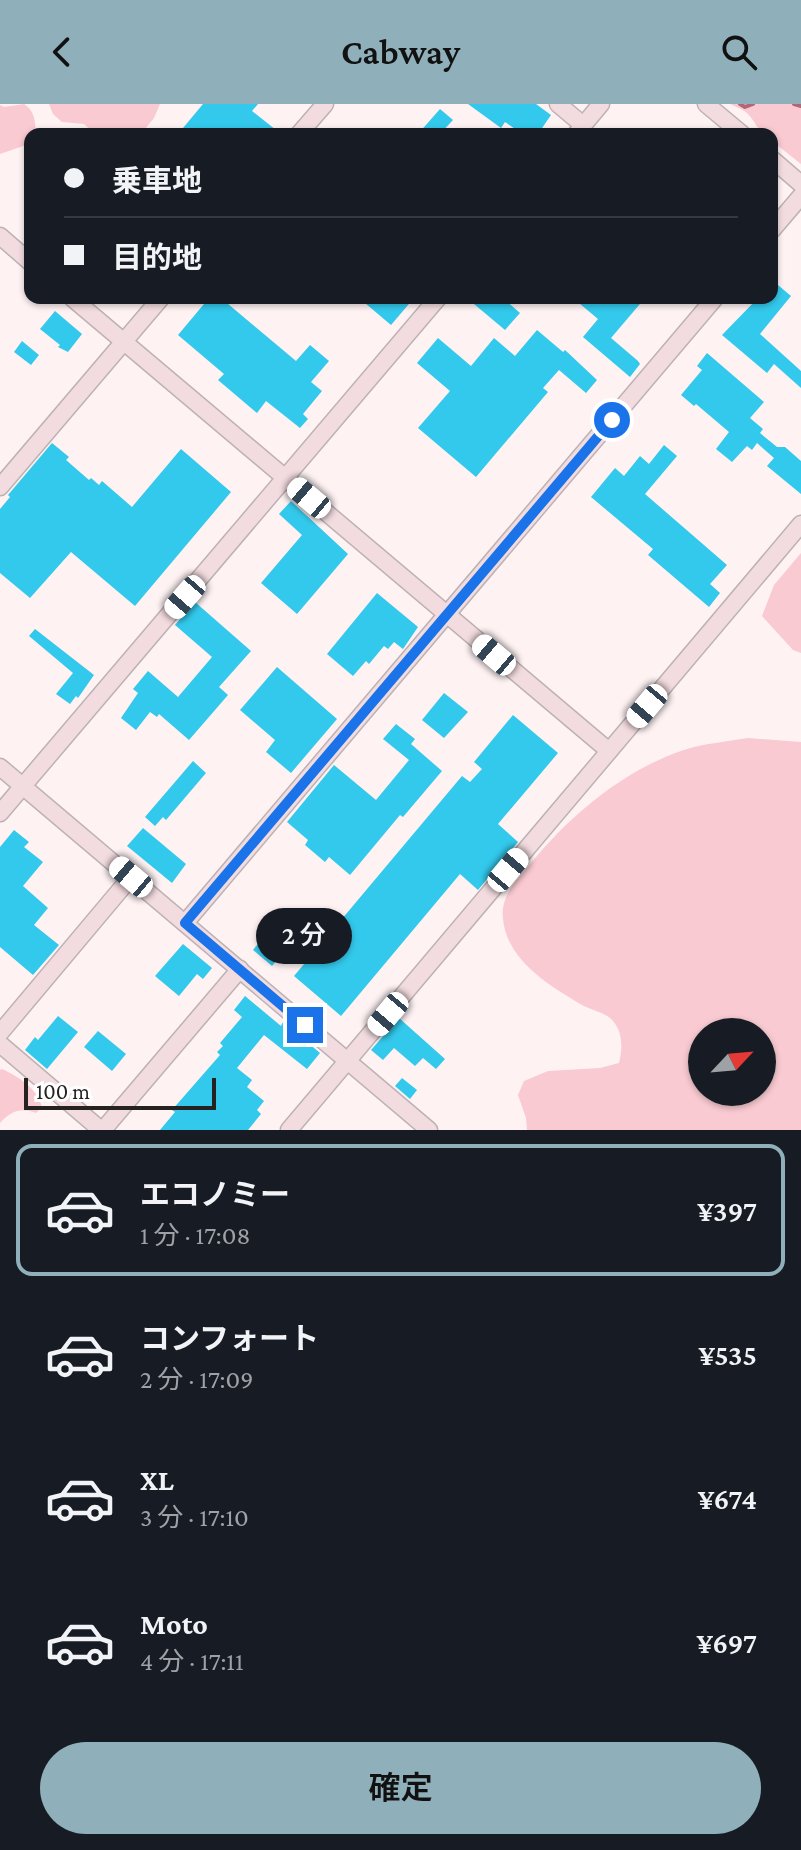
<!DOCTYPE html>
<html lang="ja">
<head>
<meta charset="utf-8">
<style>
	body { margin:0; font-family:"Crimson Pro","Noto Sans JP",serif; background:#242831; color:#f1f3f6; height:100vh; display:flex; flex-direction:column; font-size:30px; white-space:nowrap }
	* { box-sizing:border-box; margin:0 }
	p { font-size:26px; color:#9ea1a6 }
	.icon { flex:none; width:44px; height:44px; fill:none; stroke:currentColor; stroke-width:2; stroke-linecap:round; stroke-linejoin:round }
	.map { position:relative; height:1026px; overflow:hidden }
	.details { display:flex; flex-direction:column; background:#171b24; flex:1 }
	.details>* { flex:none }
	.hud { position:absolute; left:24px; top:24px; width:754px; height:176px; border-radius:16px; box-shadow:0 2px 6px #0004; display:grid; align-content:center; height:176px; padding:0 40px; background:#171b24 }
	.needle { width:52px; rotate:64deg }
	.buttons { position:absolute; left:688px; top:914px; display:grid; gap:16px }
	.buttons a { display:grid; place-items:center; width:88px; height:88px; border-radius:50%; background:#171b24; box-shadow:0 2px 6px #0004; font-size:40px }
	.scale { position:absolute; left:24px; bottom:20px; width:192px; box-sizing:border-box; padding-left:8px; border:4px solid #262222; border-top:0; font-size:22px; line-height:28px; white-space:nowrap; color:#262222; -webkit-text-stroke:6px #fff; paint-order:stroke }
	.end { position:absolute; width:36px; height:36px; margin:-18px; border:10px solid #1a73e8; background:#fff; box-shadow:0 0 0 4px #fff }
	.from { border-radius:50% }
	.bubble { position:absolute; height:56px; border-radius:28px; background:#171b24; box-shadow:0 2px 6px #0004; font-size:26px; font-weight:600; line-height:56px; text-align:center }
	.car { position:absolute; width:24px; height:48px; margin:-24px -12px; border-radius:10px; box-shadow:0 0 6px 2px #0007; background:linear-gradient(#fff 24%,#345 0 40%,#fff 0 76%,#345 0 86%,#fff 0) }
	.hud b { display:flex; align-items:center; gap:28px; height:76px; font-size:30px }
	.hud b+b { border-top:2px solid #363941 }
	.hud i { width:20px; height:20px; background:#f1f3f6 }
	ul { padding:14px 0 0; list-style:none }
	li { display:flex; align-items:center; gap:24px; height:132px; margin:0 16px 12px; padding:0 24px; border:4px solid transparent; border-radius:16px }
	li div { flex:1 }
	li b { display:block; font-size:30px }
	li em { font-style:normal; font-weight:600 }
	li.on { border-color:#8fb0ba }
	li>.icon { width:72px; height:72px; stroke-width:1.5 }
	.cta { display:flex; gap:16px; margin-top:auto; padding:16px 40px }
	.cta a { flex:1; height:92px; border-radius:48px; background:#8fb0ba; color:#111; font-size:32px; font-weight:600; line-height:92px; text-align:center }
	header { display:flex; justify-content:space-between; align-items:center; height:104px; padding:0 40px; background:#8fb0ba; color:#111; font-size:36px; font-weight:600 }
	.map>svg:first-child { display:block }
</style>
</head>
<body>
<header><svg class="icon" aria-label="back" viewBox="0 0 24 24"><path d="M15 5l-7 7 7 7"/></svg>Cabway<svg class="icon" aria-label="search" viewBox="0 0 24 24"><circle cx="10" cy="10" r="6"/><path d="M15 15l6 6"/></svg></header>
<div class="map">
<svg width="801" height="1026" viewBox="0 0 801 1026">
	<rect width="100%" height="100%" fill="#fef2f3"/>
	<g fill="#f9cad1" fill-rule="evenodd">
		<path d="M24,0c11,7 11,17 12,30h-6l-1,10 -29,10v-49l4,2z"/>
		<path d="M49,0h111l-6,14 -13,16h-46l-11,-10 -22,-2 -9,-8z"/>
		<path d="M730,0h71v60l-29,-23v-7c-15,0 -15,-11 -24,-20 -5,-5 -12,-7 -18,-10z"/>
		<path d="M801,449v100l-8,-3 -31,-34 12,-31z"/>
		<path d="M748,634l53,4v388h-274l-1,-12 -8,-23 6,-14 24,-10 52,-3 19,-5c4,-15 4,-34 -9,-45 -7,-6 -19,-8 -28,-13 -32,-19 -75,-44 -79,-86 -3,-24 15,-40 29,-57 40,-49 99,-98 162,-115 17,-4 36,-6 54,-9zM702,928h60v60h-60z"/>
		<path d="M2,965c17,8 35,19 40,38l-6,6c-15,-6 -25,-2 -36,10v-53z"/>
	</g>
	<g fill="none" stroke-linecap="round" stroke-linejoin="round">
		<g stroke="#b16776" stroke-width="4">
			<path d="M740,0l5,3 8,-3"/>
			<path d="M794,0l7,2"/>
		</g>
	</g>
	<g fill="#33c9ec">
		<path d="M203,0h55l-6,7 29,23h-103z"/>
		<path d="M468,0h68l15,11 -13,19h-16l-17,-12 -4,6z"/>
		<path d="M440,5l13,11 -13,14h-22z"/>
		<path d="M772,176l19,16 -31,38 41,37v17l-27,-24 -7,9 -45,-38 36,-37h14z"/>
		<path d="M209,194h12l75,63 14,-16 19,16 -18,21 11,9 -19,23 5,5 -8,9 -34,-27 -9,12 -39,-33 6,-6 -46,-39z"/>
		<path d="M359,194h55l-23,27z"/>
		<path d="M479,194h24l17,15 -15,17 -31,-26z"/>
		<path d="M573,194h72l-34,40 27,23 2,3 -10,13 -47,-40 15,-18z"/>
		<path d="M55,207l27,23 -14,18 -10,-5 2,-2 -20,-16z"/>
		<path d="M537,226l26,22 2,-2 32,30 -11,13 -27,-23 -16,18 5,4 -72,85 -58,-49 32,-37 -33,-28 21,-25 33,28 23,-28 21,18z"/>
		<path d="M22,237l17,14 -8,10 -17,-13z"/>
		<path d="M707,249l57,49 -14,16 13,11 -3,4 17,14h8l16,14v33l-34,-28 7,-8 -17,-15 -5,7 -5,-4 -15,16 -16,-13 13,-17 -33,-28 -2,2 -13,-11 21,-25 -5,-4z"/>
		<path d="M52,339l17,14 -3,3 23,20 2,-2 8,7 3,-4 30,26 49,-58 50,43 -96,114 -64,-54 -41,46 -30,-25v-64l10,-12 -2,-2z"/>
		<path d="M664,341l13,11 -32,38 82,71 -17,19 10,9 -11,14 -61,-52 5,-6 -62,-52 24,-29 9,8 16,-20 9,8z"/>
		<path d="M291,397l57,53 -51,60 -36,-31 41,-48 -23,-21z"/>
		<path d="M377,489l41,34 -15,22 -9,-7 -6,7 -4,-3 -15,18 -3,-3 -13,15 -26,-22z"/>
		<path d="M195,498l56,49 -32,36 9,8 -39,45 -30,-26 -2,3 -7,-5 -14,18 -15,-12 17,-25 -5,-4 15,-18 30,26 34,-40 -37,-32z"/>
		<path d="M35,525l59,46 -16,23 -2,-2 -6,8 -14,-10 17,-21 -44,-37z"/>
		<path d="M277,563l60,52 -46,54 -25,-21 9,-12 -35,-30z"/>
		<path d="M444,589l24,19 -24,26 -22,-18z"/>
		<path d="M513,611l45,38 -60,71 20,18 -40,48 -18,-16 -119,142 -47,-40 168,-200 8,6 12,-13 -8,-7z"/>
		<path d="M396,620l19,15 -4,5 31,27 -39,46 -3,-2 -50,60 -21,-18 -4,5 -20,-17 3,-5 -21,-18 47,-57 42,35 33,-40 -26,-21z"/>
		<path d="M193,657l13,12 -40,47 -3,-3 -8,9 -10,-9z"/>
		<path d="M143,724l43,36 -14,19 -45,-37z"/>
		<path d="M14,726l15,12 -5,5 19,15 -20,24 25,22 -14,17 25,20 -26,30 -33,-28v-100z"/>
		<path d="M277,816l20,17 -25,29 -19,-16z"/>
		<path d="M183,840l29,24 -9,11 -6,-5 -18,22 -24,-20z"/>
		<path d="M245,892l36,30 2,-4 37,31 -13,16 -43,-34 -27,33 15,12 -5,7 17,14 -7,9 4,4 -13,16h-88l15,-18 -3,-2 48,-55 -3,-3 6,-6 -3,-3 22,-26 -8,-7z"/>
		<path d="M58,912l20,16 -31,37 -22,-19 10,-13 3,3z"/>
		<path d="M399,914l46,41 -9,10 -13,-11 -8,8 -21,-18 -11,12 -12,-10z"/>
		<path d="M98,927l28,23 -14,17 -28,-24z"/>
		<path d="M402,974l15,12 -7,9 -15,-13z"/>
	</g>
	<g fill="none" stroke-linecap="round" stroke-linejoin="round">
		<g stroke="#bdb2b3" stroke-width="19">
			<g id="secondary">
				<path d="M558,0l25,21"/>
				<path d="M706,0l36,30"/>
				<path d="M299,30l26,-30"/>
				<path d="M576,30l25,-30"/>
				<path d="M772,55l29,25"/>
				<path d="M772,126l29,-34"/>
				<path d="M0,132l30,26"/>
				<path d="M72,194l537,453"/>
				<path d="M0,383l161,-189"/>
				<path d="M0,663l429,363"/>
				<path d="M0,709l438,-515"/>
				<path d="M185,819l530,-625"/>
				<path d="M0,929l131,-156"/>
				<path d="M0,940l101,86"/>
				<path d="M103,1026l137,-161"/>
				<path d="M289,1026l512,-606"/>
			</g>
		</g>
		<use href="#secondary" stroke="#f3dce0" stroke-width="16"/>
	</g>
	<g fill="none" stroke-linecap="round" stroke-linejoin="round">
		<path stroke="#1a73e8" stroke-width="10" d="M305,921l-120,-102 427,-503"/>
	</g>
</svg>
<div class="buttons">
<a><svg class="needle" viewBox="-14 -14 28 28"><path d="M0-13l5 13h-10z" fill="#e53935"/><path d="M0 13l5-13h-10z" fill="#9ea1a6"/></svg></a>
</div>
<div class="scale">100 m</div>
<i class="end from" style="left:612px;top:316px"></i>
<i class="end" style="left:305px;top:921px"></i>
<div class="bubble" style="left:256px;top:804px;width:96px">2 分</div>
<i class="car" style="left:309px;top:394px;rotate:310deg"></i>
<i class="car" style="left:185px;top:493px;rotate:221deg"></i>
<i class="car" style="left:494px;top:551px;rotate:310deg"></i>
<i class="car" style="left:647px;top:602px;rotate:220deg"></i>
<i class="car" style="left:508px;top:766px;rotate:40deg"></i>
<i class="car" style="left:131px;top:773px;rotate:310deg"></i>
<i class="car" style="left:388px;top:910px;rotate:220deg"></i>
<div class="hud">
<b><i class="from"></i>乗車地</b>
<b><i></i>目的地</b>
</div>
</div>
<section class="details">
<ul>
<li class="on"><svg class="icon" aria-label="car" viewBox="0 0 24 24"><path d="M5 17H2v-5l4-1 3-4h7l3 4 3 1v5h-3M9 17h6M6 11h13"/><circle cx="7" cy="17" r="2"/><circle cx="17" cy="17" r="2"/></svg><div><b>エコノミー</b><p>1 分 · 17:08</p></div><em>¥397</em></li>
<li><svg class="icon" aria-label="car" viewBox="0 0 24 24"><path d="M5 17H2v-5l4-1 3-4h7l3 4 3 1v5h-3M9 17h6M6 11h13"/><circle cx="7" cy="17" r="2"/><circle cx="17" cy="17" r="2"/></svg><div><b>コンフォート</b><p>2 分 · 17:09</p></div><em>¥535</em></li>
<li><svg class="icon" aria-label="car" viewBox="0 0 24 24"><path d="M5 17H2v-5l4-1 3-4h7l3 4 3 1v5h-3M9 17h6M6 11h13"/><circle cx="7" cy="17" r="2"/><circle cx="17" cy="17" r="2"/></svg><div><b>XL</b><p>3 分 · 17:10</p></div><em>¥674</em></li>
<li><svg class="icon" aria-label="car" viewBox="0 0 24 24"><path d="M5 17H2v-5l4-1 3-4h7l3 4 3 1v5h-3M9 17h6M6 11h13"/><circle cx="7" cy="17" r="2"/><circle cx="17" cy="17" r="2"/></svg><div><b>Moto</b><p>4 分 · 17:11</p></div><em>¥697</em></li>
</ul>
<div class="cta"><a>確定</a></div>
</section>
</body>
</html>
